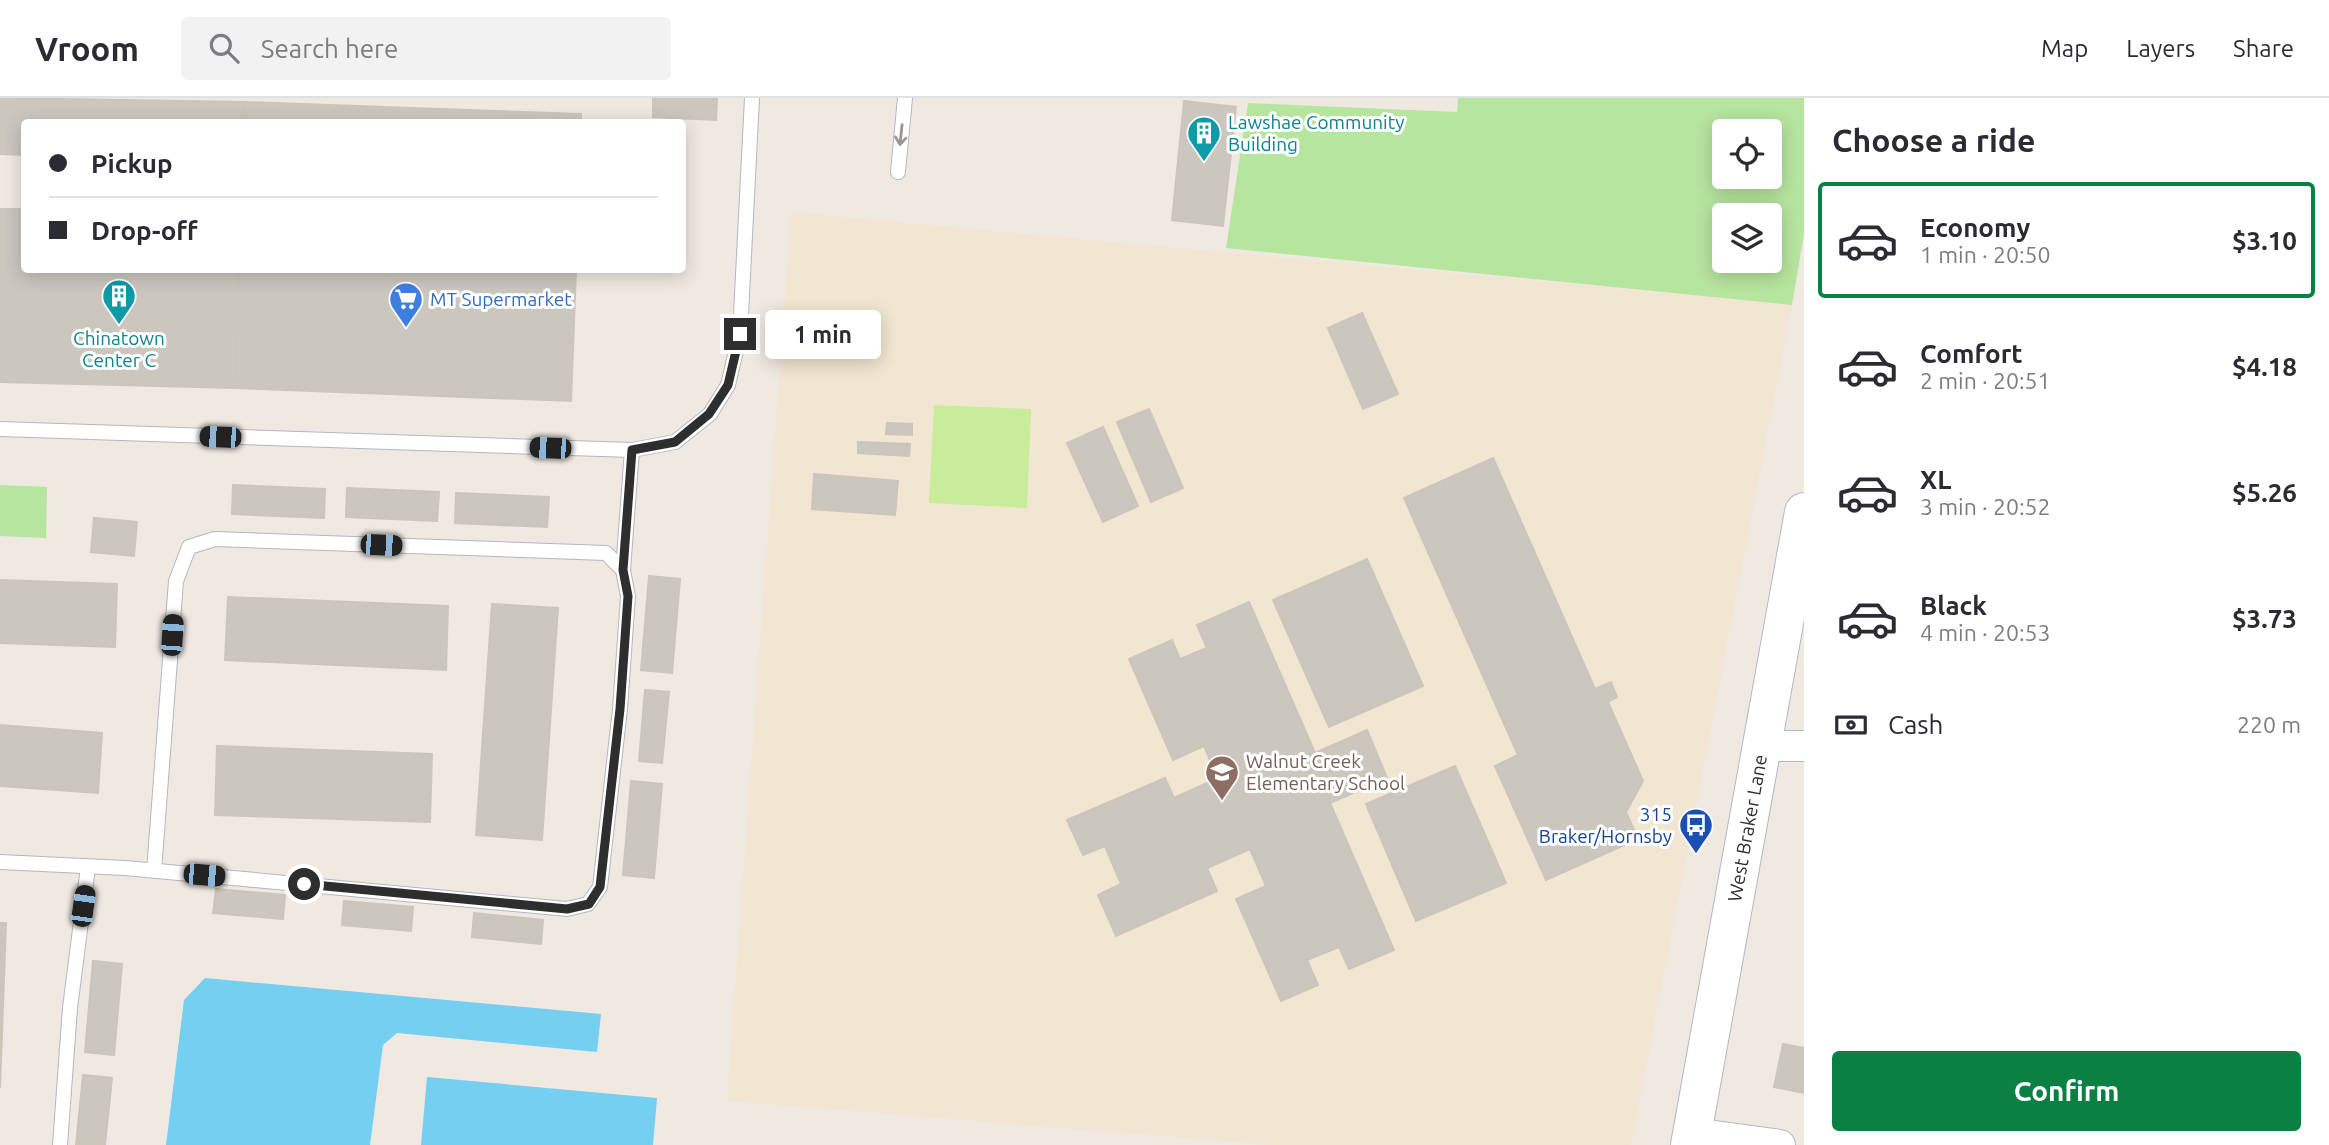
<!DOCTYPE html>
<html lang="en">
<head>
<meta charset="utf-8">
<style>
	body { margin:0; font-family:Ubuntu,sans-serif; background:#f2f2f3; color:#2b2b33; height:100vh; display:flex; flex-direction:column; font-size:26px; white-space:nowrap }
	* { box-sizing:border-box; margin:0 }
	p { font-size:23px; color:#7c7c81 }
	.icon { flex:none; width:38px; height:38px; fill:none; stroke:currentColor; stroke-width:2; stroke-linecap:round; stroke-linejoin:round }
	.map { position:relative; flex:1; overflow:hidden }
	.side { display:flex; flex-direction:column; background:#fff; width:525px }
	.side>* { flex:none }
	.banner { position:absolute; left:21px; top:21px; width:665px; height:154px; border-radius:7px; box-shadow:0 4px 18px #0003; display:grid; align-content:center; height:154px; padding:0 28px; background:#fff }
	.buttons { position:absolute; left:1712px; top:21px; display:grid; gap:14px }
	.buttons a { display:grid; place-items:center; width:70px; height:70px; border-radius:7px; background:#fff; box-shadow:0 4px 18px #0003; font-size:35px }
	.end { position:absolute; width:32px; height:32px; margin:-16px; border:9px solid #2e2e2e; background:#fff; box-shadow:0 0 0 4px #fff }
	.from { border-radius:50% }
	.bubble { position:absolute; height:49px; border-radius:7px; background:#fff; box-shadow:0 4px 18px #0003; font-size:23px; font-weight:700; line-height:49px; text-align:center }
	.car { position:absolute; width:21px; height:42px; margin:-21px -10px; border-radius:9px; box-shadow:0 0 5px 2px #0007; background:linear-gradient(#222 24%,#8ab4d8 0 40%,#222 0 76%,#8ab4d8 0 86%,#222 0) }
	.banner b { display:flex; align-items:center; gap:24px; height:66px; font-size:26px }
	.banner b+b { border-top:2px solid #e1e1e2 }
	.banner i { width:18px; height:18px; background:#2b2b33 }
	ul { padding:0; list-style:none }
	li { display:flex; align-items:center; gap:21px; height:116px; margin:0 14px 10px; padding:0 14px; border:4px solid transparent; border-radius:7px }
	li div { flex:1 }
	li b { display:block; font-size:26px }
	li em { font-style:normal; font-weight:700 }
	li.active { border-color:#0b8043 }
	li>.icon { width:63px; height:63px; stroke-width:1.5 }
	h2 { padding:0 28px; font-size:32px; line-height:84px }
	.pay { display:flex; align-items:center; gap:18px; height:77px; padding:0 28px; font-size:26px }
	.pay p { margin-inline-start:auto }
	.cta { display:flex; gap:14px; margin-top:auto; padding:14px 28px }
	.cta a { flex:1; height:80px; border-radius:7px; background:#0b8043; color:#fff; font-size:28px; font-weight:700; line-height:80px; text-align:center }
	header { display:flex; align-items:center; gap:42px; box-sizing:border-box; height:98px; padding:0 35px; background:#fff; border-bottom:2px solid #e1e1e2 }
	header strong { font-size:33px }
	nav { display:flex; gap:38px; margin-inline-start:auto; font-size:24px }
	.search { width:490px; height:63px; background:#f2f2f3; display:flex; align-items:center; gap:18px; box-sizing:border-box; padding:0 24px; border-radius:7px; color:#7c7c81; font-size:26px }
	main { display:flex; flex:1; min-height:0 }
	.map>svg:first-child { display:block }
</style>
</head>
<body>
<header>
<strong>Vroom</strong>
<div class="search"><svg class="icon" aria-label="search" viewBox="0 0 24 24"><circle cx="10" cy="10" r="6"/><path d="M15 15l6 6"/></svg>Search here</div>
<nav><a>Map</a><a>Layers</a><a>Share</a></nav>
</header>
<main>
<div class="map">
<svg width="1804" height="1047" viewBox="0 0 1804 1047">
	<rect width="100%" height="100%" fill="#efe9e1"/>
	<path fill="#f0e6d1" d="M791,114l1001,93 -161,840h-360l-544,-44z"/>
	<g fill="#b6e59e" fill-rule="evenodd">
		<path d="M1458,0h346v136l-12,71 -566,-57 22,-145 209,9zM1724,33h45v46h-45zM1724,117h45v46h-45z"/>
		<path d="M0,387l47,2 -1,51 -46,-2z"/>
	</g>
	<path fill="#c9ec9a" d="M934,307l97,4 -4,99 -98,-5z"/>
	<g fill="#75cff0">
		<path d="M205,880l396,36 -4,38 -200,-19 -14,12 -13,100h-204l18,-145z"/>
		<path d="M427,979l230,21 -4,47h-232z"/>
	</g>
	<g fill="#cbc7bf" stroke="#cbc5ba" stroke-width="2">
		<path d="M0,0l245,4 -1,20h-220v33l-24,-1z"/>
		<path d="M653,0h64l-1,22 -63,-3z"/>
		<path d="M1184,3l52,6 -13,119 -51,-6z"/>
		<path d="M245,4l336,12v8h-337z"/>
		<path d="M0,111h24v61h215l-4,118 -235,-6z"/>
		<path d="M239,172h337l-5,131 -336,-13z"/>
		<path d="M1362,215l36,81 -35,15 -35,-81z"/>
		<path d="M1149,311l34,79 -32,14 -34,-80z"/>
		<path d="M887,325l25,1v11l-26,-1z"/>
		<path d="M1103,329l35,79 -35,16 -36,-79z"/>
		<path d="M858,344l52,2 -1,12 -51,-3z"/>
		<path d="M1493,360l102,231 16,-7 6,15 -9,5 35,79 -17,31 12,27 -92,41 -51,-114 23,-11 -114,-257z"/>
		<path d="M814,376l84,7 -3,34 -83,-6z"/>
		<path d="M233,387l92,4 -1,29 -92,-4z"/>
		<path d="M347,390l92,4 -2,29 -91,-4z"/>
		<path d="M456,395l93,4 -2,30 -92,-4z"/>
		<path d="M94,420l43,4 -3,34 -43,-4z"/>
		<path d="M1367,461l56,127 -94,41 -56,-127z"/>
		<path d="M649,478l31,3 -8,94 -31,-3z"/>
		<path d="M0,482l117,4 -2,63 -115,-4z"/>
		<path d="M228,499l220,9 -2,64 -221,-10z"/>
		<path d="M1249,504l66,151 52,-23 20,48 -57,25 64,147 -45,19 -10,-22 -32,13 11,25 -37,16 -45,-102 30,-13 -16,-37 -43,19 10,23 -101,45 -18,-41 23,-11 -16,-38 -22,9 -16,-35 98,-42 9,20 44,-20 -14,-32 -31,14 -44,-101 43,-19 8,19 27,-11 -10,-23z"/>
		<path d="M492,506l66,4 -16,232 -66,-5z"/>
		<path d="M645,592l24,2 -7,71 -23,-2z"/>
		<path d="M0,627l102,8 -4,60 -98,-7z"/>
		<path d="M217,648l215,8 -2,68 -215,-7z"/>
		<path d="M1455,668l51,117 -90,38 -50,-117z"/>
		<path d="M631,683l31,3 -8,94 -31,-3z"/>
		<path d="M216,791l69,6 -2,24 -70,-6z"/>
		<path d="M344,803l69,6 -2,24 -69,-6z"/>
		<path d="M474,815l69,7 -2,24 -69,-7z"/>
		<path d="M0,825h6l-6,165z"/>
		<path d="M93,863l29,3 -8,91 -29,-3z"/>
		<path d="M1783,946l21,4v45l-30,-6z"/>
		<path d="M83,977l29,3 -7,67h-29z"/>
	</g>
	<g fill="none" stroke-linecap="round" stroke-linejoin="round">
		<g stroke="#b4b7c1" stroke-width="16">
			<g id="lane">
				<path d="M898,74l7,-74"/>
				<path d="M0,331l632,21 43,-8 35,-28 18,-29 12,-51 12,-236"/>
				<path d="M623,472l9,-120"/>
				<path d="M0,764l125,6 442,41 21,-5 12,-17 20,-178 8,-113 -5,-26 -17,-17 -391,-14 -26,8 -13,34 -22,290"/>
				<path d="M60,1047l10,-137 18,-141"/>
			</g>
		</g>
		<g stroke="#b4b7c1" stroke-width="32">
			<g id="street">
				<path d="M1763,648h41"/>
				<path d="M1693,1035l87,12"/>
			</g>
		</g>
		<g stroke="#b4b7c1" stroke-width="40">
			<g id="secondary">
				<path id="s1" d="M1690,1047l114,-633"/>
			</g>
		</g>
		<use href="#lane" stroke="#fff" stroke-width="14"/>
		<use href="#street" stroke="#fff" stroke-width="30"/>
		<use href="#secondary" stroke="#fff" stroke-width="38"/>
	</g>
	<defs><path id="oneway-shaft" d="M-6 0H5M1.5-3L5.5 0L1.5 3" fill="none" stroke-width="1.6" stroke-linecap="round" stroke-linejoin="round" transform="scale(1.75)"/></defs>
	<use stroke="#969696" href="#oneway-shaft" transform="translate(901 37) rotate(96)"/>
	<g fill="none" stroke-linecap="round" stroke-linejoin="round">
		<path stroke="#2e2e2e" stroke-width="9" d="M304,786l263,25 22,-5 11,-17 20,-178 8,-113 -5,-26 9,-120 43,-8 34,-28 19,-29 12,-51"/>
	</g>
	<defs>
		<g id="building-pin" transform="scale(1.75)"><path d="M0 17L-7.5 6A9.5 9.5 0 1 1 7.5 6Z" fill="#0f9aa8" stroke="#fff"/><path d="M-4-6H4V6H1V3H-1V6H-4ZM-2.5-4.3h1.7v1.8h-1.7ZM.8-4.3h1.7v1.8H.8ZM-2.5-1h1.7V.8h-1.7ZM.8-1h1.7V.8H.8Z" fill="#fff"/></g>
		<g id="supermarket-pin" transform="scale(1.75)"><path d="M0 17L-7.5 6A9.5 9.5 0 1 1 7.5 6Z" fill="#3f7fe0" stroke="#fff"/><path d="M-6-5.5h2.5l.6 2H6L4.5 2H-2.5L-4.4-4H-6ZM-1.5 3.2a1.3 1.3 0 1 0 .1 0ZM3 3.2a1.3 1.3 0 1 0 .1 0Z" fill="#fff"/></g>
		<g id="school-pin" transform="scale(1.75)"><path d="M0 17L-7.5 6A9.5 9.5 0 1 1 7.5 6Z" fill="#8d6e63" stroke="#fff"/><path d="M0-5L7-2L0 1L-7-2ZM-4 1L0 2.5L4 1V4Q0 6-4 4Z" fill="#fff"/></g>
		<g id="bus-pin" transform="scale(1.75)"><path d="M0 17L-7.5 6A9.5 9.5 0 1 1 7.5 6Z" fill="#1a4fb4" stroke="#fff"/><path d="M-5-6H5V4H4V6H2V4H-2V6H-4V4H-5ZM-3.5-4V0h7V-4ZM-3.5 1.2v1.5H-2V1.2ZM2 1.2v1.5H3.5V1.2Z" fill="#fff"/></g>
	</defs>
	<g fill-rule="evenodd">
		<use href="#building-pin" x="1204" y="35"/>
		<use href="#building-pin" x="119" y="198"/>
		<use href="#supermarket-pin" x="406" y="201"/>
		<use href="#school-pin" x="1222" y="674"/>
		<use href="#bus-pin" x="1696" y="727"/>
	</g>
	<g text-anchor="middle" stroke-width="6" stroke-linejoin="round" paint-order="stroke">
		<g font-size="19" fill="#0d838f" stroke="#fff" text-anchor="start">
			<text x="1228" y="31">Lawshae Community<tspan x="1228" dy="22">Building</tspan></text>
			<text x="119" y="247" text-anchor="middle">Chinatown<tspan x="119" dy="22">Center C</tspan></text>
		</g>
		<g font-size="19" fill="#366cbe" stroke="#fff" text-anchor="start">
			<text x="430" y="208">MT Supermarket</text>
		</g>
		<g font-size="19" fill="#785e54" stroke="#fff" text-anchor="start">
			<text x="1246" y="670">Walnut Creek<tspan x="1246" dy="22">Elementary School</tspan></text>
		</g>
		<g font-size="19" fill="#164399" stroke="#fff" text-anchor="end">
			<text x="1672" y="723">315<tspan x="1672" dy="22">Braker/Hornsby</tspan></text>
		</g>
		<g font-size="19" fill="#2e2e2e" stroke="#fff">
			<text dy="7" stroke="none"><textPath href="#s1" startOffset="322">West Braker Lane</textPath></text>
		</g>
	</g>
</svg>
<div class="buttons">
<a><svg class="icon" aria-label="locate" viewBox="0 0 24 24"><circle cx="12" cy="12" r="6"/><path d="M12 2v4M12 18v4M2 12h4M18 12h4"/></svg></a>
<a><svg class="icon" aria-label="layers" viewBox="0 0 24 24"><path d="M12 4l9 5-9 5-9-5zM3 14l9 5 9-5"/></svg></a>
</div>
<i class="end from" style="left:304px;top:786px"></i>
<i class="end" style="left:740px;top:236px"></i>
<div class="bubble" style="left:765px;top:212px;width:116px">1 min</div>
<i class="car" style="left:220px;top:339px;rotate:272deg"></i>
<i class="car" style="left:550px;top:350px;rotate:272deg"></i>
<i class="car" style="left:381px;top:447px;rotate:92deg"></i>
<i class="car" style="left:172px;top:537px;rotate:4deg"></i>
<i class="car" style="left:204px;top:777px;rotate:95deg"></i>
<i class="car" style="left:83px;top:808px;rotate:8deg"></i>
<div class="banner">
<b><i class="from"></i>Pickup</b>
<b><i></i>Drop-off</b>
</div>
</div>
<section class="side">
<h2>Choose a ride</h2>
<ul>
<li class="active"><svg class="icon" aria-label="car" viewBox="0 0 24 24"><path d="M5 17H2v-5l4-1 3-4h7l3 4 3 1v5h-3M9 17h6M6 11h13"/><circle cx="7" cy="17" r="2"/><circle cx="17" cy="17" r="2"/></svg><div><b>Economy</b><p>1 min · 20:50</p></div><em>$3.10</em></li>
<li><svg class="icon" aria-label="car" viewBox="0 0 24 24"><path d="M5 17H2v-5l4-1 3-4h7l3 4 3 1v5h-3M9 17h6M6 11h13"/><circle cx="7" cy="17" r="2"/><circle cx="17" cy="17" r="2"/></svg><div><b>Comfort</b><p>2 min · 20:51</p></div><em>$4.18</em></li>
<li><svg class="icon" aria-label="car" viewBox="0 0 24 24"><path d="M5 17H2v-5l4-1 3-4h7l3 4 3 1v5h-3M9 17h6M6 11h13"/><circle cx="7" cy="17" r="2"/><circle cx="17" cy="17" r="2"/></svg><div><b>XL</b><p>3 min · 20:52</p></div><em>$5.26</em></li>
<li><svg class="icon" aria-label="car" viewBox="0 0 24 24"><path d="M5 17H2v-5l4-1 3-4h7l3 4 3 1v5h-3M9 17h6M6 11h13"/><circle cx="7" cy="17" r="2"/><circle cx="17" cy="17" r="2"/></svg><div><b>Black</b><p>4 min · 20:53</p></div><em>$3.73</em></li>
</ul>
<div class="pay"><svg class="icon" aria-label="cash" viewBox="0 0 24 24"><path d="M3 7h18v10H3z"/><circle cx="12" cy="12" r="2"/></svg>Cash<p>220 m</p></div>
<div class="cta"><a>Confirm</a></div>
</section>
</main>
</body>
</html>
